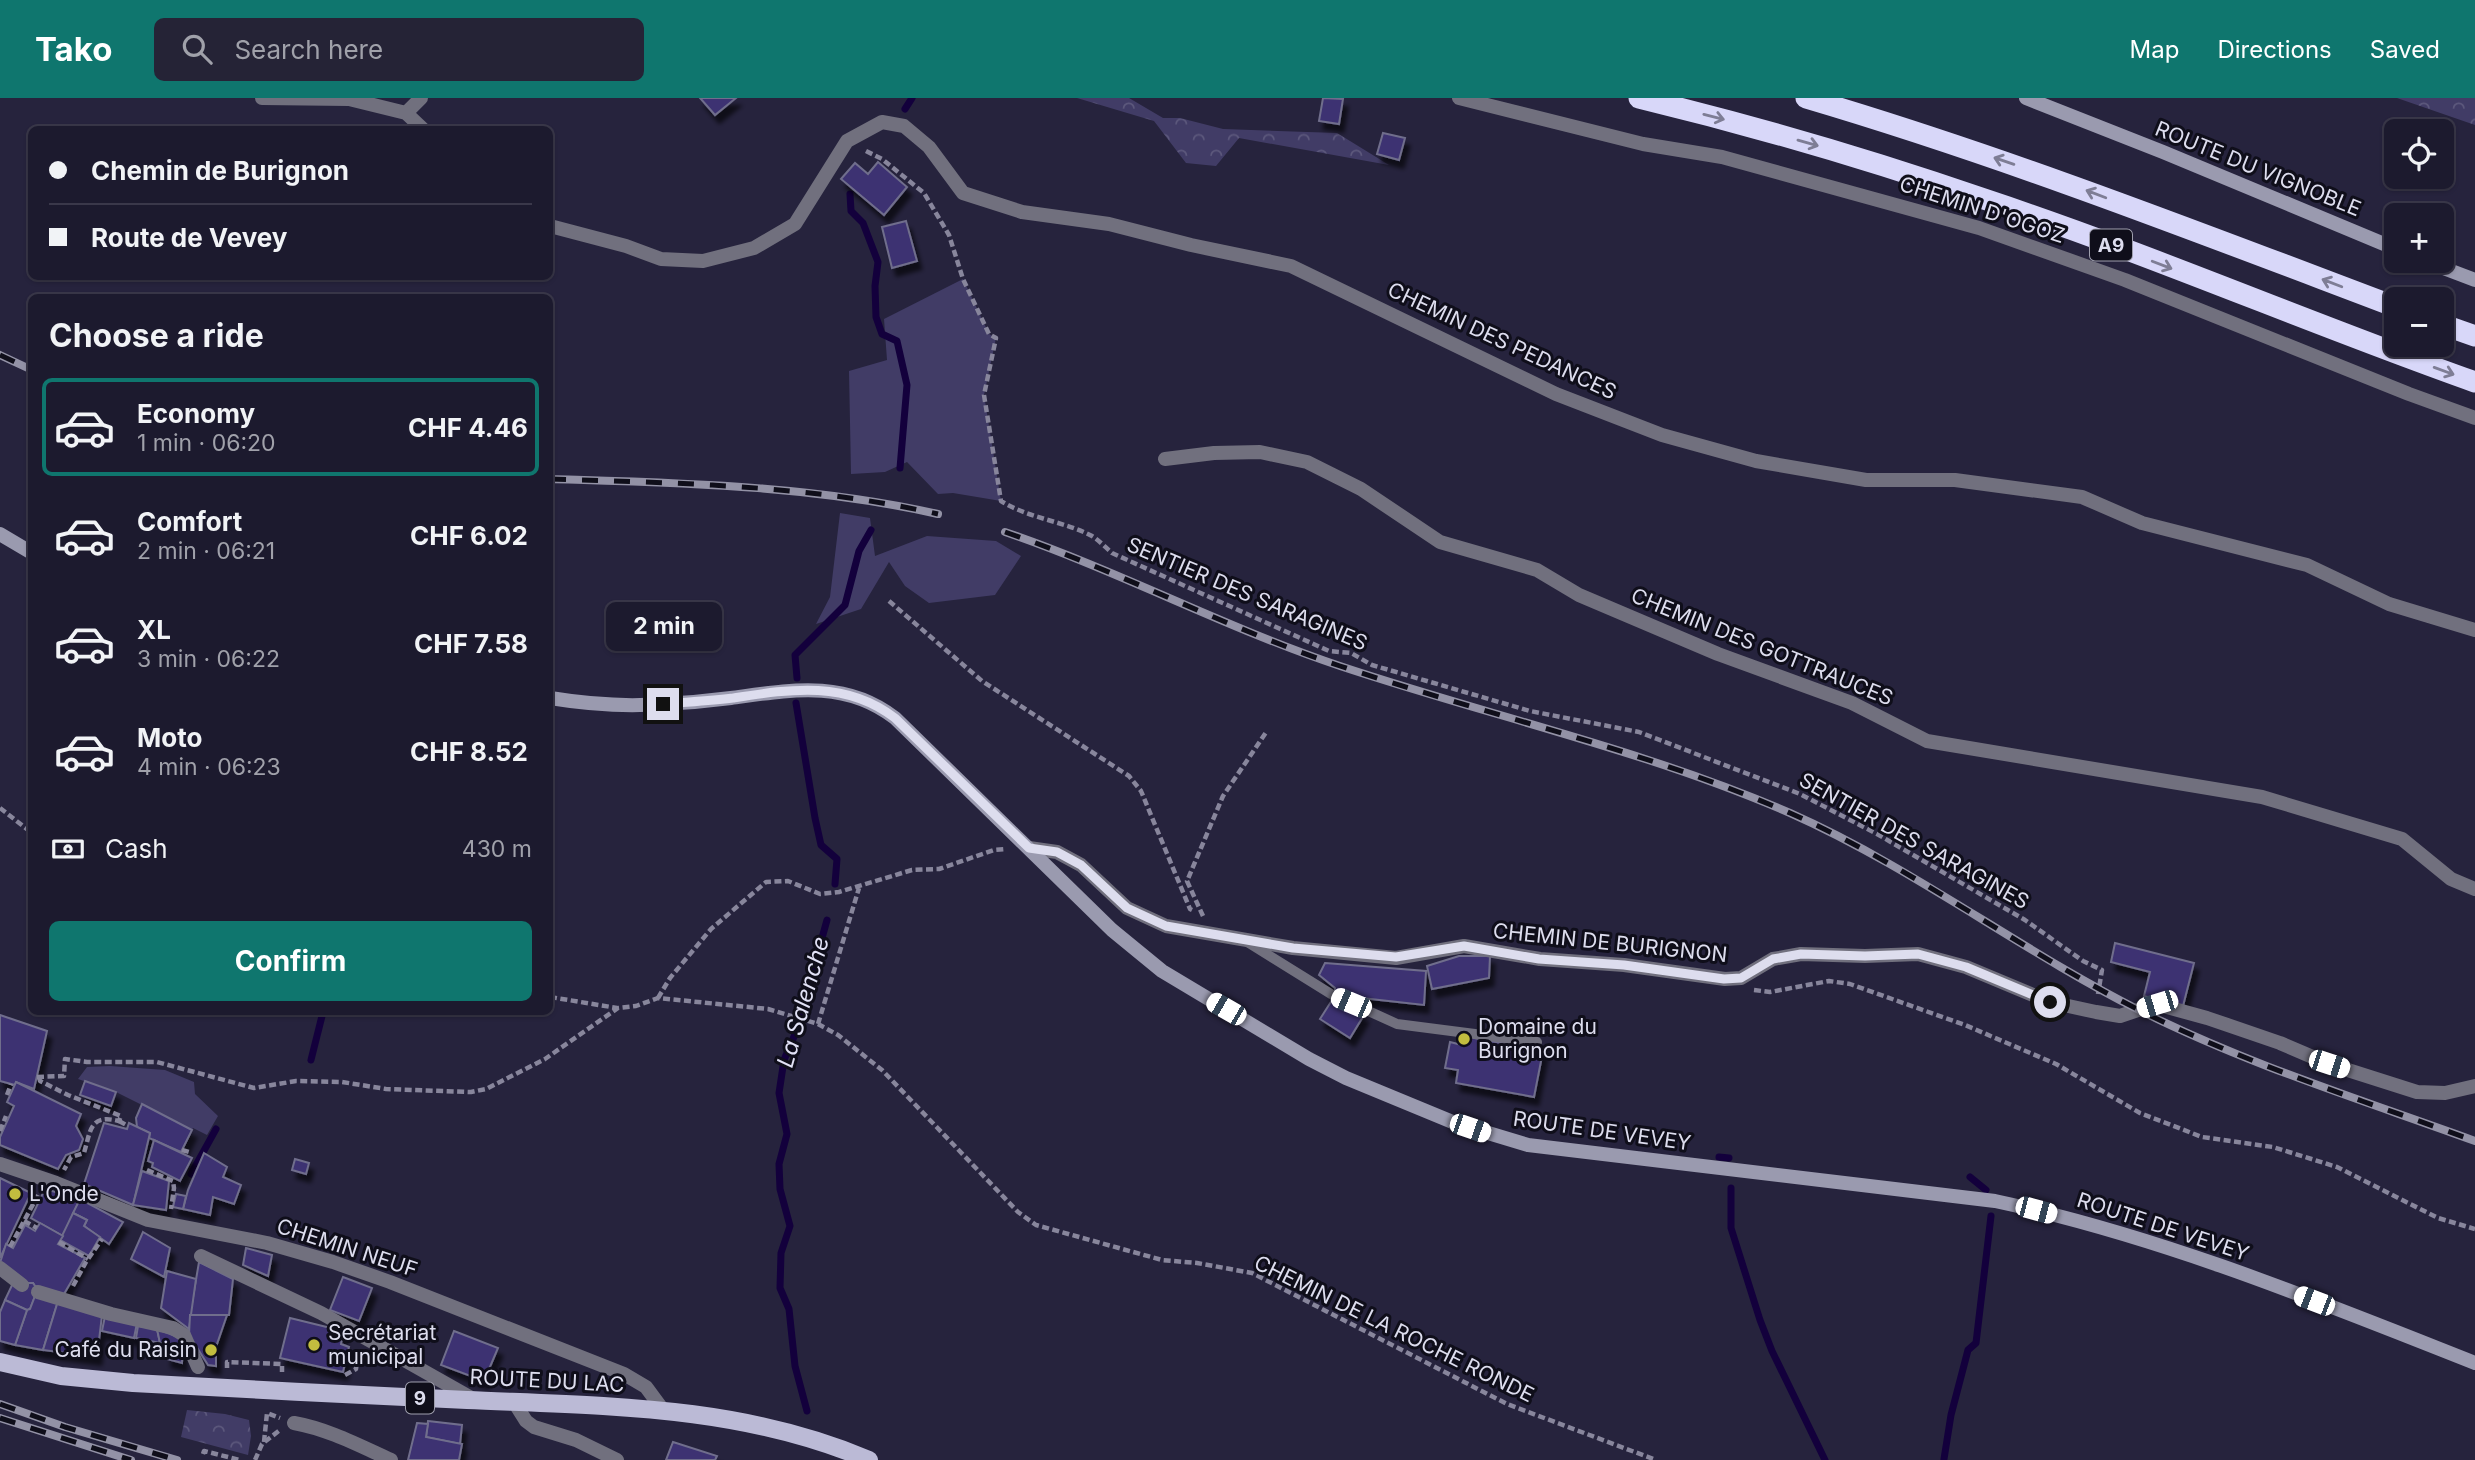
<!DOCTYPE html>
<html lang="en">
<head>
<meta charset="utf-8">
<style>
	body { margin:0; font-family:Inter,sans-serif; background:#252336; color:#f1f3f6; height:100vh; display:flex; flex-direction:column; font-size:26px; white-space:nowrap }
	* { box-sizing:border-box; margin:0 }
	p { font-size:23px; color:#a0a1aa }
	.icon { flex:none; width:38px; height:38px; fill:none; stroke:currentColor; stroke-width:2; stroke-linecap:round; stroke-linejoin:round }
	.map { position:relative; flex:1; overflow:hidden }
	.side { position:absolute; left:28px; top:196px; width:525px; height:721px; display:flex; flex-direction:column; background:#1c1a2e; border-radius:10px; box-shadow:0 2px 5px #0004,0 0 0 2px #3a384a }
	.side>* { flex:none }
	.top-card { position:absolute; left:28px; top:28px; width:525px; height:154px; border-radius:10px; box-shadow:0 2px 5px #0004,0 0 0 2px #3a384a; display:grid; align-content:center; height:154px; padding:0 21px; background:#1c1a2e }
	.tools { position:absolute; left:2384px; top:21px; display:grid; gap:14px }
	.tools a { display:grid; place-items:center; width:70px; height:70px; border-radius:10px; background:#1c1a2e; box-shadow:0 2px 5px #0004,0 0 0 2px #3a384a; font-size:35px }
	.end { position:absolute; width:32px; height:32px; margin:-16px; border:9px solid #dde; background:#111; box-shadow:0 0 0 4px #111 }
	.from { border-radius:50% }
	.bubble { position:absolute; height:49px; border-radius:10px; background:#1c1a2e; box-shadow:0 2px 5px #0004,0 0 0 2px #3a384a; font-size:23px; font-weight:700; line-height:49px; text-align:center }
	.car { position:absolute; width:21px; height:42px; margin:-21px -10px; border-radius:9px; box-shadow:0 0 5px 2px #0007; background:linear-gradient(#fff 24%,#345 0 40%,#fff 0 76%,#345 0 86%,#fff 0) }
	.top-card b { display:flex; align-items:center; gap:24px; height:66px; font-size:26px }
	.top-card b+b { border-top:2px solid #3a384a }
	.top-card i { width:18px; height:18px; background:#f1f3f6 }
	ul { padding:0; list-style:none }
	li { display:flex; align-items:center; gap:21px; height:98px; margin:0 14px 10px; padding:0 7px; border:4px solid transparent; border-radius:10px }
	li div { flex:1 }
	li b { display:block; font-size:26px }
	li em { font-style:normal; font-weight:700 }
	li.current { border-color:#0f766e }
	li>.icon { width:63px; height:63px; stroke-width:1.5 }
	h2 { padding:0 21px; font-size:32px; line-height:84px }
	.pay { display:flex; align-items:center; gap:18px; height:77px; padding:0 21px; font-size:26px }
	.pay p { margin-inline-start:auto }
	.action { display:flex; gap:14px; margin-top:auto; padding:14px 21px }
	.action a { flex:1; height:80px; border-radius:10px; background:#0f766e; color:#fff; font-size:28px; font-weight:700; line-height:80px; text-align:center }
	header { display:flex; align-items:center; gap:42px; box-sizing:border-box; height:98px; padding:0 35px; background:#0f766e; color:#fff }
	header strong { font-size:33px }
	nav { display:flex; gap:38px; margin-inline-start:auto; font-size:24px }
	.search { width:490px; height:63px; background:#252336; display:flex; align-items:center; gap:18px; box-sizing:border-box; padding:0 24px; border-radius:10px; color:#a0a1aa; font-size:26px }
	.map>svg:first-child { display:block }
</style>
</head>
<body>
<header>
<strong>Tako</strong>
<div class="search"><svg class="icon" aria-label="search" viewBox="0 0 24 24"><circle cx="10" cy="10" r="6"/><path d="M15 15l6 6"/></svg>Search here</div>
<nav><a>Map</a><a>Directions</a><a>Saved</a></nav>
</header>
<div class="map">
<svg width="2475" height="1362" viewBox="0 0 2475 1362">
	<defs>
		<pattern id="forest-crowns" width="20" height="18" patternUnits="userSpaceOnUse" patternTransform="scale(1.75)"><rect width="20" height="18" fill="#413c66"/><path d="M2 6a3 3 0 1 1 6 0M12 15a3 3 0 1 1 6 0" fill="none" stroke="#5c587c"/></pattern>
		<filter id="shadow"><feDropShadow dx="4.5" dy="8" stdDeviation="2" flood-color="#0009"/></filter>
	</defs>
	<rect width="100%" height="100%" fill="#26233d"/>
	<g fill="#413c66">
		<path d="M963,181l26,55 7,4 -12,57 17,106 -48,-8 -15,1 -31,-32 -22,10 -34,2 -2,-103 38,-11 -3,-41z"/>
		<path d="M840,415l30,5 5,38 52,-20 69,5 25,15 -26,39 -66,8 -24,-17 -16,-24 -28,47 -45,15 14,-27z"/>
		<path d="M110,968l55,4 29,12 1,12 23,22 -11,19 -14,-7 -1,2 -76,-38 -38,-13 9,-12z"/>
	</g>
	<g fill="url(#forest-crowns)">
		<path d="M1077,0h52l34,20h17l43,11 114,4 52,32 -150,-27 -23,28 -30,-3 -32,-42z"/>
		<path d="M2397,0h78v27z"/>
		<path d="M187,1312l38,4 24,6 2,16 -3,19 -67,-18z"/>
	</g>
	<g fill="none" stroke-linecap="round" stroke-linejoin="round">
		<g stroke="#13003c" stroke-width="7">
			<path d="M905,11l7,-11"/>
			<path d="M850,96l1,17 12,12 15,39 -3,24 1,31 6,17 15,7 10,44 -7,83"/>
			<path d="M797,580l-2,-23 50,-50 14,-54 12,-21"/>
			<path d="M796,605l19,115 6,27 16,14 -2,25"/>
			<path d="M311,962l12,-48"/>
			<path d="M1719,1059l10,1"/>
			<path d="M191,1076l25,-45"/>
			<path d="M1970,1079l16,13"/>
			<path d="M1731,1090v40l29,92 12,31 53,109"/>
			<path d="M807,1313l-12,-45 -6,-57 -9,-21 1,-35 9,-27 -10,-37 -1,-25 8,-30 -8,-41 5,-33 12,-28 31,-112"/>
			<path d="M1944,1361l7,-44 17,-65 8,-7 15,-127"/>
		</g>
	</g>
	<g fill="#3c3272" stroke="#706e8c" stroke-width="2" filter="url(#shadow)">
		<path d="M700,0h36l-21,17z"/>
		<path d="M1323,0l20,1 -4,25 -20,-3z"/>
		<path d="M1383,35l22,5 -6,22 -22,-6z"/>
		<path d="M878,64l29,25 -23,28 -43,-36 14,-16 13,11z"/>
		<path d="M906,123l11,40 -25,7 -10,-41z"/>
		<path d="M2115,845l79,20 -11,43 -39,-10 6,-24 -39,-10z"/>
		<path d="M1459,858h31l-1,22 -57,11 -5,-23z"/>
		<path d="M1325,865l101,8 -2,34 -89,-10v-7l-16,-13z"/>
		<path d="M1334,899l30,18 -14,23 -30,-19z"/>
		<path d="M0,917l47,16 -13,58 -18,-7 -1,3 -15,-4z"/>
		<path d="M1464,938l79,15 -9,46 -78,-14 2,-13 -13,-2 5,-26 12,3z"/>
		<path d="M85,983l31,11 -5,14 -31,-11z"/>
		<path d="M16,984l65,32 -5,12 7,13 -4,11 -13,5 -8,14 -58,-24v-8l14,-31 -7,-4z"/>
		<path d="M142,1006l50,26 -11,22 -32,-14 1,-5 -13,-6 -1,-9z"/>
		<path d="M104,1025l23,6 2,-6 21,10 -17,72 -49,-21z"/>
		<path d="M154,1042l38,18 -12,23 -28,-14 1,-4 -5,-2z"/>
		<path d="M204,1055l23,14 -4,10 18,8 -7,19 -21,-7 -3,18 -27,-6 5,-19z"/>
		<path d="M295,1061l14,4 -3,11 -14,-4z"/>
		<path d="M142,1073l27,10 -3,29 -33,-5z"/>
		<path d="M0,1080l31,15 -31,65z"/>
		<path d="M45,1091l35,10 -17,37 -32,-18z"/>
		<path d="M176,1096l10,2 -3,13 -10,-2z"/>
		<path d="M80,1101l43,23 -14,22 -25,-18 3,-6 -14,-7z"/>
		<path d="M73,1115l14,7 -3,6 16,11 -11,19 -29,-16z"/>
		<path d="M40,1125l23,13 -5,8 27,14 -21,36 -29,-8 -2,-3 -5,1 -28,-21 6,-19 7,4 12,-23 10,6z"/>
		<path d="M143,1134l27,16 -6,29 -33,-18z"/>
		<path d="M246,1150l26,7 -4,21 -25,-11z"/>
		<path d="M199,1164l34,17 -4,36h-39z"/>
		<path d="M167,1173l29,8 -7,50 -28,-21z"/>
		<path d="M343,1179l29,11 -13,33 -29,-11z"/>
		<path d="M13,1185h20l2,3v10l-5,13 -3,1 -22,-10z"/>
		<path d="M35,1198l23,5 -15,49 -28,-5 12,-35 3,-1z"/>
		<path d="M5,1202l22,10 -12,35 -15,-4v-29z"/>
		<path d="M58,1203l44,14 -5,42 -54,-7z"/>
		<path d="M190,1217h37l-11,32v19l-8,-1 -19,-30z"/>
		<path d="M105,1218l32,7 -3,15 -32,-7z"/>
		<path d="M290,1220l53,13 -2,13 8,3 -6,25 -63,-14z"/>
		<path d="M138,1228l19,3 3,14 -24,-5z"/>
		<path d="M157,1231l26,10 -1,24 -15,-4v-16h-7z"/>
		<path d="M454,1233l44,17 -14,33 -43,-16z"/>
		<path d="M428,1323l34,4 -2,19 -34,-7z"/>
		<path d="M417,1325l11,1 -2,13 36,7 -3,16h-51z"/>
		<path d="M673,1344l44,14 -2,4h-49z"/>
	</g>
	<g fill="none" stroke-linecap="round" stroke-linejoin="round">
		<g stroke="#88869c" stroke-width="4.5" stroke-dasharray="7 3.5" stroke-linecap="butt">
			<path d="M866,53l16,8 42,34 25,42 14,44 26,55 7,4 -12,57 17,106c27,17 61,20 89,34 8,4 15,12 22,18l217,98 22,2 21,12 158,46 109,21 161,62 77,40 148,86 58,41 19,9 -4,24"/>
			<path d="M889,503l93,80 147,95 12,15 49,118 2,1"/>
			<path d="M0,710l32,25"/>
			<path d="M1203,818l-16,-35 36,-85 44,-65"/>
			<path d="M1754,892l16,2 59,-11 21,3 115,41 91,39 84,49 62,24 71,10 64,20 101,51 37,11"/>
			<path d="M550,899l67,11"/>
			<path d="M658,900l12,-20 41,-49 55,-47 22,-1 32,13 19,-2 73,-22 27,-1 55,-19 12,-1"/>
			<path d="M818,926l41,-136"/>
			<path d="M37,979l27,-1 1,-17 22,3h70l97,26 42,-7 46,1 44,7 85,3 15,-3 59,-30 73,-51 18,-2 22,-8 110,11 50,15 20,11 44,35 136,142 18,13 126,35 35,3 55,10 255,131 149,56"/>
			<path d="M39,979l1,4 28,14 53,21 -2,5c-29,-7 -28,8 -35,32l-13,4 -7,13"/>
			<path d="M7,997l4,-11"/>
			<path d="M119,1023l9,5"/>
			<path d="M0,1033l6,-15"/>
			<path d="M182,1052l7,2"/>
			<path d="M147,1072l26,11 1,7 -3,21"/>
			<path d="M24,1123l13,7"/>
			<path d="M59,1144l29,17"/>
			<path d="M10,1149l28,-52"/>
			<path d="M73,1188l13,-24 16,-23"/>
			<path d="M227,1270v-6l55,2v8"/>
			<path d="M345,1277l11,-6 2,-18"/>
			<path d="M264,1344l3,-29 13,5"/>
			<path d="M203,1356l1,-3 36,9"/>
			<path d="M255,1362l7,-16 18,-14"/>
		</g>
		<path stroke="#71707e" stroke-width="10" d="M1249,845l82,51 66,30 140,18"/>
		<g stroke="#71707e" stroke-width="14">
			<path d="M262,0l87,1 57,14 18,17"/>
			<path d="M1459,0l184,46 79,13 257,71 146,52 284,114 66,24"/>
			<path d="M406,15l15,-15"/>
			<path d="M550,128l76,20 35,13 42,2 51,-13 41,-24 52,-83 35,-19 22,4 25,21 34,46 59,19 87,12 82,21 100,21 265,128 106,41 94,26 110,19h89l127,17 60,26 165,42 82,39 86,26"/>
			<path d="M1165,361l49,-6 46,-1 47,10 54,27 79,53 97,28 42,25 139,59 134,49 75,38 335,56 140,42 49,40 24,10"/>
			<path d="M1029,750l28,4 24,13 46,43 39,18 127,22 103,10 68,-12 76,13 84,6 101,14 16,-1 32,-19 28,-5 64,2 53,-2 48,13 84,35 46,10 24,4 36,-12 51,14 73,25 49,21 88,28 28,1 30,-7"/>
			<path d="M0,1066l56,19 92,37 119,23 66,19 57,20 234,92 22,13 17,23"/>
			<path d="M201,1158l120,57 154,87"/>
			<path d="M0,1170l22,17"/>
			<path d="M38,1194l73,22 62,14 11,7 14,32"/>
			<path d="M514,1304l12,19 8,6 42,13 41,20"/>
			<path d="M294,1325c34,6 66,23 97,37"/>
		</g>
		<g stroke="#9a9aaf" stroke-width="14">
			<path d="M2026,0l137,54 233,97"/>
			<path d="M2425,163l50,19"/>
			<path d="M0,436l32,19"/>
			<path d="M550,600c37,6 74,9 112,6 23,-1 46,-3 69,-6 59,-8 114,-19 164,20l217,212 50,41 147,88 37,19 109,45 73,22 467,56c165,35 323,100 480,162"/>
		</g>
		<path stroke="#bbbad6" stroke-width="18" d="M0,1264l61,14 72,7c111,6 223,12 334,17 138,6 273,5 402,60"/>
		<g stroke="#d8d7f9" stroke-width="21">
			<path d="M1639,0c116,28 232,62 345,101 166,55 327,125 491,183"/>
			<path d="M1806,0c200,59 394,135 590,209"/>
			<path d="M2441,226l34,12"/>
		</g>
		<g stroke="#9392a6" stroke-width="8">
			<g id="rail">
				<path d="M0,257l32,15"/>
				<path d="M550,381c130,4 259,6 388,35"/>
				<path d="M1005,434c114,39 221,96 335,134 150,50 305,84 450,147 122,54 230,137 349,197 107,54 223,90 336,131"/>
				<path d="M0,1306l65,23 112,33"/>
				<path d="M0,1320l131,42"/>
			</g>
		</g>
		<use href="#rail" stroke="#0f0e1a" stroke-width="5" stroke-dasharray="16" stroke-linecap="butt"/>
	</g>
	<defs><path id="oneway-shaft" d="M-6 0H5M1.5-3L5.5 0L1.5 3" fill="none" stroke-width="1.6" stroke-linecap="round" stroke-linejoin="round" transform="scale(1.75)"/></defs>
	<g stroke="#7e7d95">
		<use href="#oneway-shaft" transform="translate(1714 19) rotate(14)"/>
		<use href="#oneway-shaft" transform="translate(1808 45) rotate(16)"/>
		<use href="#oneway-shaft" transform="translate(2004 63) rotate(-161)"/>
		<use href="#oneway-shaft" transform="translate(2096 96) rotate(-159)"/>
		<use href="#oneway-shaft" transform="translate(2162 167) rotate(21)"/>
		<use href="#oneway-shaft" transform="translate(2332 185) rotate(-159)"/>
		<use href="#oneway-shaft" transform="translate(2444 273) rotate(20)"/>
	</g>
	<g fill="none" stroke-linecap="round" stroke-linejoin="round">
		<path stroke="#dde" stroke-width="9" d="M663,606c23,-2 47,-3 70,-6 58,-9 113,-18 162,20l134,130 28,4 24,13 46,43 39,18 127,22 103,9 68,-11 75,13 85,6 100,14 17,-1 32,-19 28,-5 64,2 53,-2 48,13 84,35"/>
	</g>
	<g fill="#c2bd3f" stroke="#0f0e1a" stroke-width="2.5">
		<circle cx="1464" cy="941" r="7"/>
		<circle cx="15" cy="1096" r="7"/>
		<circle cx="314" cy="1247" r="7"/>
		<circle cx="211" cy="1252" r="7"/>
	</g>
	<g text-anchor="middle" stroke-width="6" stroke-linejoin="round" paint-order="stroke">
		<g fill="#0f0e1a" stroke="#9f9fae" stroke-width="2">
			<rect x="2090" y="131.5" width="42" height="31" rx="5"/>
			<rect x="406" y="1284.5" width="28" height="31" rx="5"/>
		</g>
		<g font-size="19" font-weight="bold" fill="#dde">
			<text x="2111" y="154">A9</text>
			<text x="420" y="1307">9</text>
		</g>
		<g font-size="21" fill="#dde" stroke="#0f0e1a">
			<text transform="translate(2258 71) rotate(22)" y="7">ROUTE DU VIGNOBLE</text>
			<text transform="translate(1982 112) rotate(18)" y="7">CHEMIN D'OGOZ</text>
			<text transform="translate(1502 243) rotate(25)" y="7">CHEMIN DES PEDANCES</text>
			<text transform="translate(1247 496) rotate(23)" y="7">SENTIER DES SARAGINES</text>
			<text transform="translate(1762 549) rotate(22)" y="7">CHEMIN DES GOTTRAUCES</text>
			<text transform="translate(1914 743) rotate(29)" y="7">SENTIER DES SARAGINES</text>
			<text transform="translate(1610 845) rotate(6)" y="7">CHEMIN DE BURIGNON</text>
			<text transform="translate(1602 1033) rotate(8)" y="7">ROUTE DE VEVEY</text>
			<text transform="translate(2163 1129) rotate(18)" y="7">ROUTE DE VEVEY</text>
			<text transform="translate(347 1150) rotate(18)" y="7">CHEMIN NEUF</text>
			<text transform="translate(1394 1231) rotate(26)" y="7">CHEMIN DE LA ROCHE RONDE</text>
			<text transform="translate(547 1283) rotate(3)" y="7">ROUTE DU LAC</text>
		</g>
		<g font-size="21" fill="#dde" stroke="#0f0e1a" text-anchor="start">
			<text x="1478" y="936">Domaine du<tspan x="1478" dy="24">Burignon</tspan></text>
			<text x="29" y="1103">L'Onde</text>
			<text x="328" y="1242">Secrétariat<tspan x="328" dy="24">municipal</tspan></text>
			<text x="197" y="1259" text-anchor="end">Café du Raisin</text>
		</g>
		<g font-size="23" font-style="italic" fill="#e2e2f6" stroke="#0f0e1a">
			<text transform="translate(803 904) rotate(-74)" y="8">La Salenche</text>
		</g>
	</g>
</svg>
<div class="tools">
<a><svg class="icon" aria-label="locate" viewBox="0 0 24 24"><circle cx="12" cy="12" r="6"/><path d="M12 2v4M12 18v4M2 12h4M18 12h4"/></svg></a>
<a>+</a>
<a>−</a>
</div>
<i class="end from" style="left:2050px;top:904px"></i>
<i class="end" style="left:663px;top:606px"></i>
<div class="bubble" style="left:606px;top:504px;width:116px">2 min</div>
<i class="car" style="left:1351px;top:905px;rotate:293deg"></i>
<i class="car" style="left:2157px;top:906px;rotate:253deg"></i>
<i class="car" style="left:1226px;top:911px;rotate:300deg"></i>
<i class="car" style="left:2329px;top:966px;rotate:108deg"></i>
<i class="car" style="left:1470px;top:1030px;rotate:109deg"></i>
<i class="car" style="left:2036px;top:1112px;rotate:105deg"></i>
<i class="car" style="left:2314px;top:1203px;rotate:291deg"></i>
<div class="top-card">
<b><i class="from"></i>Chemin de Burignon</b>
<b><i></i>Route de Vevey</b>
</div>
<section class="side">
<h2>Choose a ride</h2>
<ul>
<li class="current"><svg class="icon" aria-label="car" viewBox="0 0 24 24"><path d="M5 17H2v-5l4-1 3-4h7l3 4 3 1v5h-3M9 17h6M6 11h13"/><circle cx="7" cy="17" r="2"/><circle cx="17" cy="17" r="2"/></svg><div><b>Economy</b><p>1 min · 06:20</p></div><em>CHF 4.46</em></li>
<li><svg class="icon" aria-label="car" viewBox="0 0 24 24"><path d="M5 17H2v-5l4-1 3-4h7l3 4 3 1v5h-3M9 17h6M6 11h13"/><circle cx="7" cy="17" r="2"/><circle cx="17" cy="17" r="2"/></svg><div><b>Comfort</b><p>2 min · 06:21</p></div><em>CHF 6.02</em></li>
<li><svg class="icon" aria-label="car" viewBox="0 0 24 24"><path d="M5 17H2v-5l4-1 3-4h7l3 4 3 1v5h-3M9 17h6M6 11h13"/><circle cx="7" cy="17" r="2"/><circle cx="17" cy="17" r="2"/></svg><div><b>XL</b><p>3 min · 06:22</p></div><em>CHF 7.58</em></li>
<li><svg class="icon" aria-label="car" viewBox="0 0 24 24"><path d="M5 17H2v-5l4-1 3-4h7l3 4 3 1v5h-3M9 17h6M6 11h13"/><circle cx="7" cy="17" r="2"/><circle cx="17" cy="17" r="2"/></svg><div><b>Moto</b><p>4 min · 06:23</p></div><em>CHF 8.52</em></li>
</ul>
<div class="pay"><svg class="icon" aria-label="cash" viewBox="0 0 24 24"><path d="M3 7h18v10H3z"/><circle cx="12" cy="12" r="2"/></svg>Cash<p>430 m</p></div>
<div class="action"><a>Confirm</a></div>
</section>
</div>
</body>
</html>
